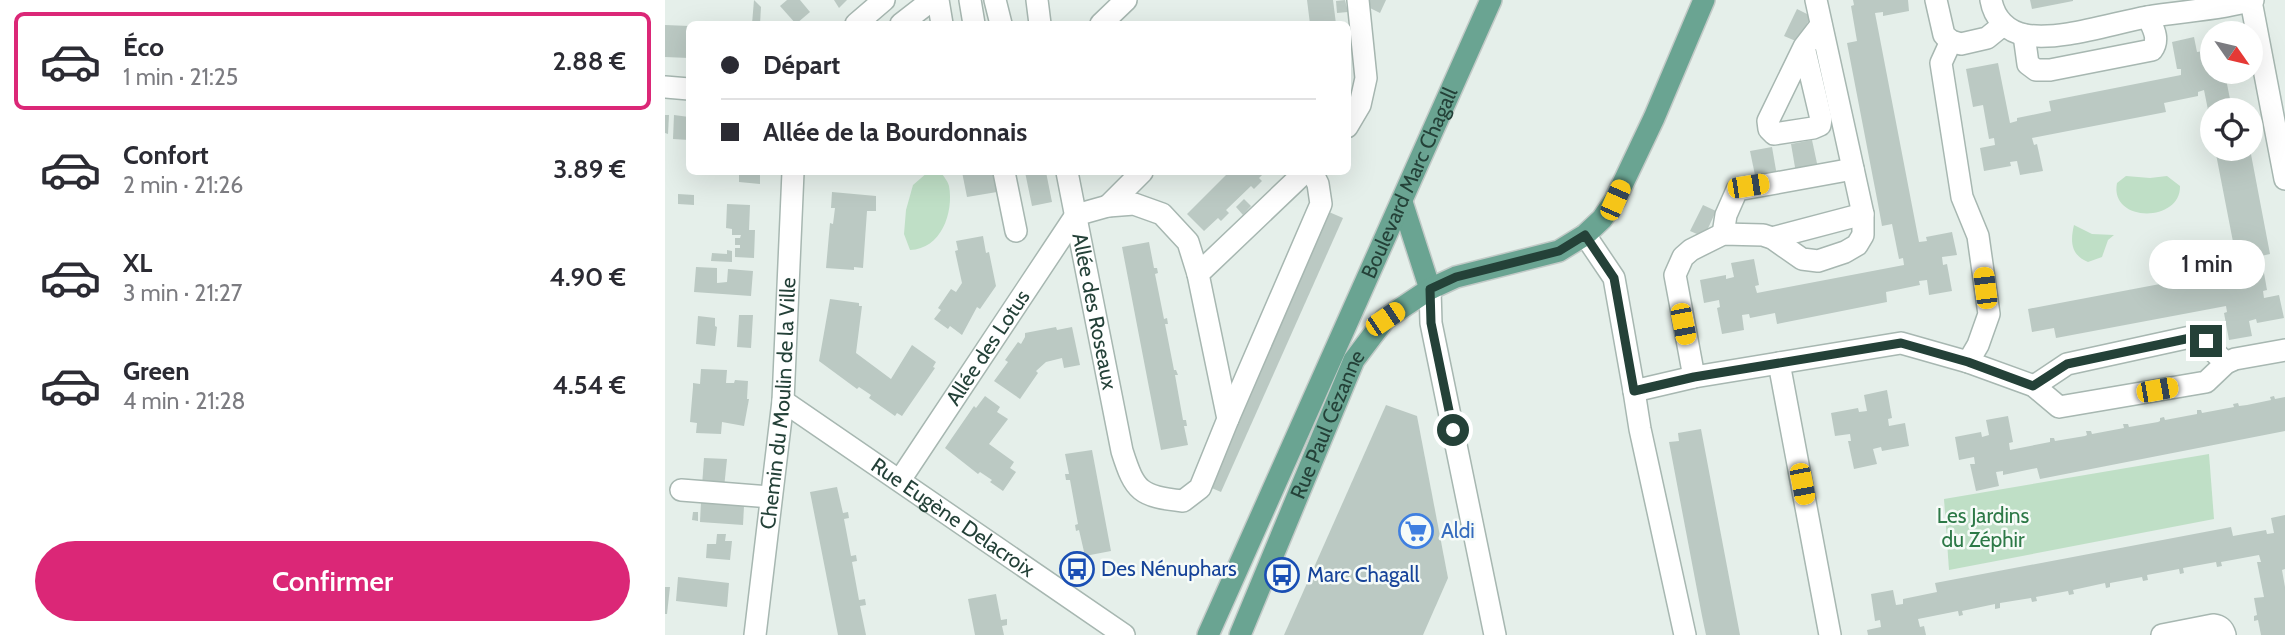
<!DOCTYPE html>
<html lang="fr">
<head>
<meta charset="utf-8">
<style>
	body { margin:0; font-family:Cabin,sans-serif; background:#f7f7f7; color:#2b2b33; height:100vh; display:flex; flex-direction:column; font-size:26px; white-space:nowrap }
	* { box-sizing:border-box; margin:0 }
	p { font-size:23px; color:#7c7c81 }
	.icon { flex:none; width:38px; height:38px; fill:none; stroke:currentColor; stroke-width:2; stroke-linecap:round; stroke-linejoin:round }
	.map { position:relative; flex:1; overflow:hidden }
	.side { display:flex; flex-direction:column; background:#fff; width:665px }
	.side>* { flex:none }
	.hud { position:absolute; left:21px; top:21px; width:665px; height:154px; border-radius:10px; box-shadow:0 7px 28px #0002; display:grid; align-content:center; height:154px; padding:0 35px; background:#fff }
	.needle { width:46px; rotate:124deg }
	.fabs { position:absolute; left:1535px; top:21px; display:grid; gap:14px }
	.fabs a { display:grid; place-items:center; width:63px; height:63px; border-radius:50%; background:#fff; box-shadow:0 7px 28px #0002; font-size:35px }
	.end { position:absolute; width:32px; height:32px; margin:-16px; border:9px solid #244138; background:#fff; box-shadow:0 0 0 4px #fff }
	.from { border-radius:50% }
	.bubble { position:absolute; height:49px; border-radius:24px; background:#fff; box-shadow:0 7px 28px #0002; font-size:23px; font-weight:600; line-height:49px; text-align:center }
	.car { position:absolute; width:21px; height:42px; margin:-21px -10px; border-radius:9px; box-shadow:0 0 5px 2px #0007; background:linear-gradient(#f5c518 24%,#345 0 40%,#f5c518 0 76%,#345 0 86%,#f5c518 0) }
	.hud b { display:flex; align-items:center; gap:24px; height:66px; font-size:26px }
	.hud b+b { border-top:2px solid #e1e1e2 }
	.hud i { width:18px; height:18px; background:#2b2b33 }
	ul { padding:12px 0 0; list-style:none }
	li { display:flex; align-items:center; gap:21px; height:98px; margin:0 14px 10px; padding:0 21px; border:4px solid transparent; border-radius:10px }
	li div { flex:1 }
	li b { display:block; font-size:26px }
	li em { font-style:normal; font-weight:600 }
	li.on { border-color:#db2777 }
	li>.icon { width:63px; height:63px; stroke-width:1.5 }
	.cta { display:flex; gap:14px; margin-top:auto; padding:14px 35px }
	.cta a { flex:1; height:80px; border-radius:42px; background:#db2777; color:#fff; font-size:28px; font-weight:600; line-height:80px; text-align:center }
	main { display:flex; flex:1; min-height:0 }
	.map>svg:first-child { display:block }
</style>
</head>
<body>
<main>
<section class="side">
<ul>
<li class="on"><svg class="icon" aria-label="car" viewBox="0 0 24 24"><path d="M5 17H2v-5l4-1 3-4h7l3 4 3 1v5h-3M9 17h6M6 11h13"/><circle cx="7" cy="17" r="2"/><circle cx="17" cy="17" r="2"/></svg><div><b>Éco</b><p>1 min · 21:25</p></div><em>2.88 €</em></li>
<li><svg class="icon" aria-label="car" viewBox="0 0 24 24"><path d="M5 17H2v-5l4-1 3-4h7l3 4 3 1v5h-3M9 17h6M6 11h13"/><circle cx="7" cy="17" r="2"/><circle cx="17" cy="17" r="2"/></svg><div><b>Confort</b><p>2 min · 21:26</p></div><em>3.89 €</em></li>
<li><svg class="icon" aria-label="car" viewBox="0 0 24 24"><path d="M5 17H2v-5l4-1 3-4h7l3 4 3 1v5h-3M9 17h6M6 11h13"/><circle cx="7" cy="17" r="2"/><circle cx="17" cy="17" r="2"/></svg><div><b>XL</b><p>3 min · 21:27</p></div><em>4.90 €</em></li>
<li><svg class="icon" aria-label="car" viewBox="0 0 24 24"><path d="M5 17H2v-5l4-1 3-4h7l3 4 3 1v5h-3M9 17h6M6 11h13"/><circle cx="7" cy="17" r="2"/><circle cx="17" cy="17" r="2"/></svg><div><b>Green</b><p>4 min · 21:28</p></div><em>4.54 €</em></li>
</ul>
<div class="cta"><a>Confirmer</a></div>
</section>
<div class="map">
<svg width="1620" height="635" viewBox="0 0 1620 635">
	<rect width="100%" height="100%" fill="#e5efea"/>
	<g fill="#bfdfc6">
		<path d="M263,172h13c2,4 7,9 8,14 5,27 -8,63 -39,64l-6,-16 2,-24 7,-25z"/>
		<path d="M1461,176l24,2 17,-2 13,10c1,37 -71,37 -63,-3z"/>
		<path d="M1409,225l18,9 22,1 -6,5 -6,17 -14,5c-17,-7 -18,-20 -14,-37z"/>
		<path d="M1544,454l5,65 -265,51 -5,-71z"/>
	</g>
	<g fill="#bbc9c3">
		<path d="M89,0l7,7 -1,17h-8z"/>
		<path d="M122,0h13l10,12 -14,12 -16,-18z"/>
		<path d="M169,0h13l-8,8z"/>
		<path d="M642,0h26l3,24h-26z"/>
		<path d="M680,0l3,12 -11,1 -1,-12z"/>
		<path d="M703,0h18l-6,13 -14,-7z"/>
		<path d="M1188,0h55l1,11 -26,5v-4l-8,1 44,229 8,-1 -1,-4 26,-5 5,23 -15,2 1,8 4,-1 5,27 -23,4 -2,-15 -8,1 1,4 -34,7 1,10 -110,22 -2,-11 -25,5 -1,-4 -7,1 2,15 -22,4 -5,-26 3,-1 -1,-7 -15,3 -4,-23 26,-5v4l8,-2 -3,-14 23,-4 5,26 -4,1 2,7 147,-28 -1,-7 -4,1 -7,-35 -10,2 -4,-22 -31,-161 10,-2 -6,-35 3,-1z"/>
		<path d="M1365,0h43v1l-41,8z"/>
		<path d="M1132,9l14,7 -13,26 -14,-6z"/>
		<path d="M0,25l24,1v32l-24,-1z"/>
		<path d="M1529,37l3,15 7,-1 -1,-4 9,-2v27l13,2 7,35 10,-2 1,3h-31l-1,15 -7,-35 -6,2v4l-34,7 2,9 -134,26 2,7 3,-1 6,27 -23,4 -3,-14 -7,1 1,4 -27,5 -4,-23 15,-3 -1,-7 -5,1 -6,-34 -10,2 -7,-38 32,-6 12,60 7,-2v-3l34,-7 -2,-10 132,-26v-6h-4l-5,-27z"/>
		<path d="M0,115h4l-1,19 -3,-1z"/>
		<path d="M9,115l15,2v23l-16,-1z"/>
		<path d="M1147,140l6,28 -22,5 -5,-29z"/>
		<path d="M1107,147l5,29 -21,4 -6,-29z"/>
		<path d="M1550,149h35l20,105 -9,2 6,34 -4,1 1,7 15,-3 5,23 -27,5 -1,-4 -7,2 3,15 -23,4 -5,-27 3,-1 -1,-6 -170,32 -2,-10 -22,4 -4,-23 169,-32 2,9 35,-6 1,4 6,-1z"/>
		<path d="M74,172h21v12l-21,-2z"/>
		<path d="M297,172h32l3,20 -30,5z"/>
		<path d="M360,172h21l6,30 -20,4z"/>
		<path d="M564,172h36l-6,6 3,3 -8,8 -3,-3 -25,24 3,3 -8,8 -3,-3 -14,13 -17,-17z"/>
		<path d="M167,192l44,4v15h-9l-4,57 -9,-1v3l-28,-2 4,-45 3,1 2,-16h-4z"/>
		<path d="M13,194l16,1v10l-16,-1z"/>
		<path d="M579,199l7,7 -8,9 -7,-8z"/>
		<path d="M62,204l23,1 -1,25h6l-1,28 -19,-1v-9h5v-3h-5v-7h5l1,-3h-9v-6l-6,-1z"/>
		<path d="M1038,205l13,6 -12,26 -14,-6z"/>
		<path d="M664,212l14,6 -122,274 -14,-6z"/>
		<path d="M318,236l3,17 3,-1 7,34 -16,23 -3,-2 -15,28 -12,-9 -2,3 -14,-10 7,-9 -3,-2 13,-19 5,3 6,-9 -7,-32 3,-1 -2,-9z"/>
		<path d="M484,242l5,26h3l1,5 -3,1 9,45 3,-1 1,6h-3l9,46h2l2,5h-3l8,45h3l1,6h-3l4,19 -27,5 -39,-203z"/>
		<path d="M62,250l5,1v11l-21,-1 1,-8 15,1z"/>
		<path d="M31,267l21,1v15l10,-1 1,-13 25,2 -2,25 -57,-4z"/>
		<path d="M165,299l29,4v3h3l-6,47 35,26 21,-34 24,17 -3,5 2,1 -33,48 -5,-3 -2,3 -26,-18 2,-3 -12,-8 -2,2 -38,-28z"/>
		<path d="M74,315h14l-2,33 -14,-1z"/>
		<path d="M33,316l17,2v8l2,1 -2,19 -19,-2z"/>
		<path d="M391,327l1,3 15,-3 8,38 -16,3 -2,-10 -16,4 -10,9 2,2 -18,26 -26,-18 14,-19 -3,-2 13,-18 3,2 4,-7v-4z"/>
		<path d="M36,369l26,1 -1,13h8l1,-3 13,1 -1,18h2l-5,27 -22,-4 -1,12 -25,-1 1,-10 -7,-1 3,-35v-4l7,1z"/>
		<path d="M1222,390l5,28 -4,1 1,7 16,-3 4,23 -27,5 -1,-4 -8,2 4,15 -23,5 -6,-28h3l-1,-7 -15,2 -4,-23 27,-5 1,4 8,-1 -3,-16z"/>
		<path d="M320,396l15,11 -3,5 11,7 -19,25 25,18 -4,6 6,4 -13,19 -13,-9 2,-2 -12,-8 -2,2 -33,-26 29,-42 2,2z"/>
		<path d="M1609,396l1,3 10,-2v34l-245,48 -3,-11 -34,7v-4l-7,1 3,14 -23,5 -6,-27h5l-1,-7 -15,3 -4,-23 26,-5 1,5 7,-2 -3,-15 22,-4 5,26 -4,1 1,7 40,-8v-4h4l1,3 30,-5 2,-1 -1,-4h5l1,3 32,-6 -1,-4h5l1,3 29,-5 2,-1v-3l4,-1 1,3 32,-6v-4h4l1,3 32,-6 -1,-3 5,-1 1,3 8,-1 24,-5 -1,-3z"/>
		<path d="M721,405l31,11 31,162 -25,57h-139z"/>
		<path d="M1036,429l39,206h-34l-4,-19 -33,-174 10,-1 -1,-8z"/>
		<path d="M427,450l19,101 -26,5 -6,-26 -3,1 -1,-6 3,-1 -8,-44h-4l-1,-6h4l-4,-20z"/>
		<path d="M39,458l23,1 -3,29 -22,-2z"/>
		<path d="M172,487l6,26 5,-1 1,6 -5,1 7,37 5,-1 1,6 -5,1 7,38 6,-1 1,6 -6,1 6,29h-28l-28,-143z"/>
		<path d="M36,502l43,4 -1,19 -43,-3z"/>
		<path d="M28,512h5v9l-6,-1z"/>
		<path d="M1620,515v54l-3,1 3,17v48h-24l-3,-15 -4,1v-5l3,-1 -3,-17 10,-1 -7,-35h4l-2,-7 -38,7 1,4 -5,1 -1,-5 -33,6 1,5 -4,1 -1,-5 -32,6 1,5 -5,1 -1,-4 -32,6v4l-4,1 -1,-5 -32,7 1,4 -5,1 -1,-4 -32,6 1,4 -5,1 -1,-4 -31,5v5l-5,1v-5l-33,7 1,4 -4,1 -1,-5 -40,8 2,8 4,-1 2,9h-58l-1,-5 14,-3 -1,-7 -5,1 -4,-27 22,-4 3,15 7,-1v-5l34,-7 -2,-9 296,-56 2,9 33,-6 1,4 7,-1 -3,-15z"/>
		<path d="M52,534h9l-1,7h7l-2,19 -24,-2 1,-14h9z"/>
		<path d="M13,577l51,6 -2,24 -51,-6z"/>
		<path d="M0,587h5l-3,27h-2z"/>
		<path d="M331,594l5,26 6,-1v6l-5,1 2,9h-29l-7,-36z"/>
	</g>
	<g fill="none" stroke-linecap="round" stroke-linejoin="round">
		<g stroke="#a7b7b1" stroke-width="24">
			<g id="minor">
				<path d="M273,0l4,24"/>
				<path d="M305,0l4,24"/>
				<path d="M330,0l6,24"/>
				<path d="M372,0l3,24"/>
				<path d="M1271,0l8,35 7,6 10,3 26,-6 16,-13"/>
				<path d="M1326,0c3,18 16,32 35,35 34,6 87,-12 121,-18 35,-6 72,-7 106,-17"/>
				<path d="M1586,1l34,178"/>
				<path d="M191,24l28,-24"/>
				<path d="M236,24l31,-24"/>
				<path d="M436,24l25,-24"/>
				<path d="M1359,35l4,29 8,6h14l102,-20c8,-11 1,-22 -4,-33"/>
				<path d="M1286,41l-10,22 21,134 16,39 11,78 -11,31 -10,17"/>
				<path d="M1139,47l17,72 -1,6 -7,3 -39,6 -5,-5 -1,-8 36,-74 17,-22"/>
				<path d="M0,87l24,2"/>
				<path d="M682,127l13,-22 6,-27 -8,-78"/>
				<path d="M339,172l12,59"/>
				<path id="s1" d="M402,172l55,279c13,41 18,45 61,50l17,-13 28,-69 -30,-145 107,-102"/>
				<path d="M443,206l34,-34"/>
				<path d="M1058,234l3,-19 11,-25 116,-21"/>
				<path d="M920,235l29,43 20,113 60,-14 207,-34 67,19 66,24 25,21 147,-25 20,-19 9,-4 50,-9"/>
				<path d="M1107,238l91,-24"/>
				<path d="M765,289l1,34 64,312"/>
				<path d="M1114,363l51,272"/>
				<path d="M1029,377l-19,-102 8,-18 8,-7 32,-16 40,1 9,3 30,21 16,2 27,-9 12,-7 6,-10v-21l-47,-214"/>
				<path d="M1369,386l33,-22 128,-28 8,1 7,11 16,15"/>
				<path d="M969,391l6,38 45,206"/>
				<path id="s2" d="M118,401l341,234"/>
				<path d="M563,419l93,-215 -3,-20 -6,-12"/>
				<path id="s3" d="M235,480l176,-265 32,-9 26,-2 28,10 26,28 10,32"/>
				<path d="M16,490l89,7"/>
				<path id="s4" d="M90,635l28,-234 10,-229"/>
				<path d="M1497,635l51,-10c7,1 10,3 12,10"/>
			</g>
		</g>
		<g stroke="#c2cac7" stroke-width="24">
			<g id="major">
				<path d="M737,202l28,87"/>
				<path id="s5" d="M543,635l283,-635"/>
				<path id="s6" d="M575,635l114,-275 31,-41 45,-30 26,-12 103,-26 26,-16 17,-16 13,-19 39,-82 50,-118"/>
			</g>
		</g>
		<use href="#minor" stroke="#fff" stroke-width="21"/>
		<use href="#major" stroke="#6aa492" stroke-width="21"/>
	</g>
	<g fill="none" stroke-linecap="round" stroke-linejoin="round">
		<path stroke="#244138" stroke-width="9" d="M788,430l-22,-107 -1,-34 26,-12 103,-26 26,-16 29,43 20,113 60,-14 207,-34 67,19 65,24 34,-22 128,-27h8l3,4"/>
	</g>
	<defs>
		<g id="supermarket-ring" transform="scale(1.75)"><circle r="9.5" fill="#f6fbf8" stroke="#3f7fe0" stroke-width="1.5"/><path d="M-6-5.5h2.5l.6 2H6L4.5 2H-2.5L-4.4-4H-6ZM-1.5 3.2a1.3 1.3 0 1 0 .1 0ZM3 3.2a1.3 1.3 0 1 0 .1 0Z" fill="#3f7fe0"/></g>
		<g id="bus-ring" transform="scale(1.75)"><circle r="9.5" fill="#f6fbf8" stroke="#1a4fb4" stroke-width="1.5"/><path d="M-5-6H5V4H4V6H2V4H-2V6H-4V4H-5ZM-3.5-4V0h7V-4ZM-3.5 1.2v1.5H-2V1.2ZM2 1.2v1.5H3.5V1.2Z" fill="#1a4fb4"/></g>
	</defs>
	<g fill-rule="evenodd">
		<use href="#supermarket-ring" x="751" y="531"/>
		<use href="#bus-ring" x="412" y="569"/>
		<use href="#bus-ring" x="617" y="575"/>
	</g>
	<g text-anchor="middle" stroke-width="5" stroke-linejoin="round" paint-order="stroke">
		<g font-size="21" fill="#244138" stroke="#f6fbf8">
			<text dy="7" stroke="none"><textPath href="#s5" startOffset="495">Boulevard Marc Chagall</textPath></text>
			<text dy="7" stroke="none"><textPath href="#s1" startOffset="142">Allée des Roseaux</textPath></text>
			<text dy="7" stroke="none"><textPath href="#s3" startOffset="159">Allée des Lotus</textPath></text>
			<text dy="7" stroke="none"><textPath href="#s4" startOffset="233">Chemin du Moulin de la Ville</textPath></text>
			<text dy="7" stroke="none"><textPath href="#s6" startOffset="228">Rue Paul Cézanne</textPath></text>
			<text dy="7" stroke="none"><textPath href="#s2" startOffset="206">Rue Eugène Delacroix</textPath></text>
		</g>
		<g font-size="21" fill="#2d7947" stroke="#f6fbf8">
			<text x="1318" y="523">Les Jardins<tspan x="1318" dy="24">du Zéphir</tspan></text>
		</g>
		<g font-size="21" fill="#366cbe" stroke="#f6fbf8" text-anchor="start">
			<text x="776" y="538">Aldi</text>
		</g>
		<g font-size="21" fill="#164399" stroke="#f6fbf8" text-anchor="start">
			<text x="436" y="576">Des Nénuphars</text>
			<text x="642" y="582">Marc Chagall</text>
		</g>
	</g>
</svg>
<div class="fabs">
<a><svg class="needle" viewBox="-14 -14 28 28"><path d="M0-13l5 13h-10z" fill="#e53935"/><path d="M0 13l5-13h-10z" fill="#7c7c81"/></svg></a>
<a><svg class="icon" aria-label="locate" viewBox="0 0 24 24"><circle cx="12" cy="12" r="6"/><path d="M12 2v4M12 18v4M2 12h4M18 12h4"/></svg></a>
</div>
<i class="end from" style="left:788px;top:430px"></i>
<i class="end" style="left:1541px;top:341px"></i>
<div class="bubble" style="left:1484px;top:240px;width:116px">1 min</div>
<i class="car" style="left:1083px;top:186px;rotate:81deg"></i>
<i class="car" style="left:950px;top:200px;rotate:24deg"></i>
<i class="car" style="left:1320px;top:288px;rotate:353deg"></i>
<i class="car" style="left:720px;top:319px;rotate:56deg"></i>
<i class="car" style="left:1018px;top:324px;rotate:169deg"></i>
<i class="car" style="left:1492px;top:390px;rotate:80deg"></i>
<i class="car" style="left:1137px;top:484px;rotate:169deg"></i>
<div class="hud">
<b><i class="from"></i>Départ</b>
<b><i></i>Allée de la Bourdonnais</b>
</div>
</div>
</main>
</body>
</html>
